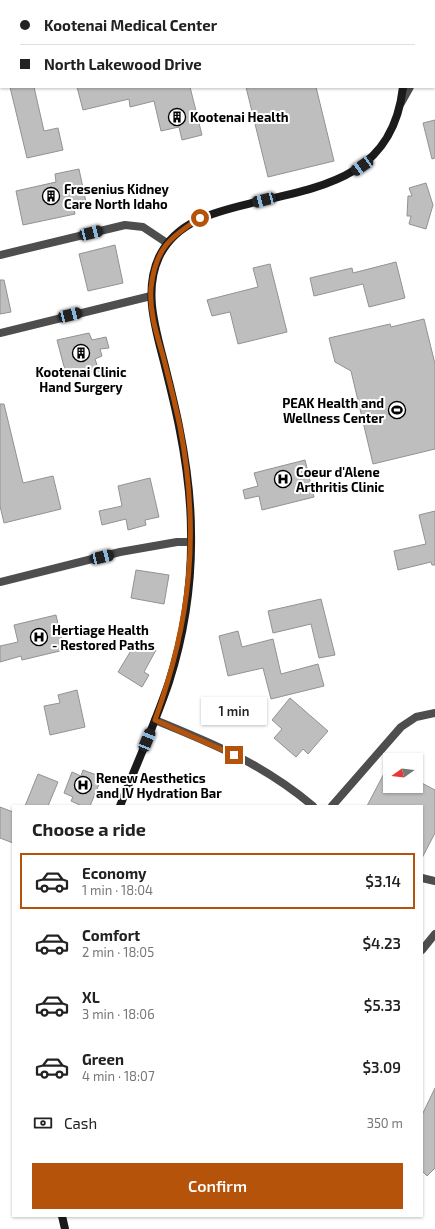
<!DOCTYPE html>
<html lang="en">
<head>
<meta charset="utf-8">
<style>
	body { margin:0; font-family:"Exo 2",sans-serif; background:#f6f6f6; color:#222; height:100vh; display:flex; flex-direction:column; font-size:15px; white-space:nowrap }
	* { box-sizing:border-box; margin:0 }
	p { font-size:13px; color:#767676 }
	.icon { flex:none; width:22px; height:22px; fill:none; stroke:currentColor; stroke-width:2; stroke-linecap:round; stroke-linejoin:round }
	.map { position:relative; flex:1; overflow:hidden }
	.details { position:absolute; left:12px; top:805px; width:411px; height:412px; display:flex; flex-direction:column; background:#fff; border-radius:0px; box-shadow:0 1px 3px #0004 }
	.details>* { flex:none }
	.hud { position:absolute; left:0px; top:0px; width:435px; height:88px; box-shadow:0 1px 3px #0004; display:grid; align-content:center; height:88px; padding:0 20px; background:#fff }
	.needle { width:26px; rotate:256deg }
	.fabs { position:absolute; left:383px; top:753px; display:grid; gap:8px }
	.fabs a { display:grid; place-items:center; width:40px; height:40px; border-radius:0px; background:#fff; box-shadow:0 1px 3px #0004; font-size:20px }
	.end { position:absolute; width:18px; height:18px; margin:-9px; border:5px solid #b45309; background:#fff; box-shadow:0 0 0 2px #fff }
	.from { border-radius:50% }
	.bubble { position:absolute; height:28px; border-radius:0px; background:#fff; box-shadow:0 1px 3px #0004; font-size:13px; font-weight:600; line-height:28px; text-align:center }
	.car { position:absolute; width:12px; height:24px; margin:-12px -6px; border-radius:5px; box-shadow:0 0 3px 1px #0007; background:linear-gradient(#222 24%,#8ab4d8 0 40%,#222 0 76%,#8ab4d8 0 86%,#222 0) }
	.hud b { display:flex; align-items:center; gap:14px; height:38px; font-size:15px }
	.hud b+b { border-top:1px solid #e0e0e0 }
	.hud i { width:10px; height:10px; background:#222 }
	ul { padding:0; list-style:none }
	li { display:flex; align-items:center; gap:12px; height:56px; margin:0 8px 6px; padding:0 12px; border:2px solid transparent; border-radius:0px }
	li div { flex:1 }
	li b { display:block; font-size:15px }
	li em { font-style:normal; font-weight:600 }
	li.on { border-color:#b45309 }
	li>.icon { width:36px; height:36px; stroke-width:1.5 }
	h2 { padding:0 20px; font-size:18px; line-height:48px }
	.pay { display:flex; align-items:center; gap:10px; height:44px; padding:0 20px; font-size:15px }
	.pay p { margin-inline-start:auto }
	.cta { display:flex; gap:8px; margin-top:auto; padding:8px 20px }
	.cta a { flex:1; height:46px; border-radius:0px; background:#b45309; color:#fff; font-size:16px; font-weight:600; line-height:46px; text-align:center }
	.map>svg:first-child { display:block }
</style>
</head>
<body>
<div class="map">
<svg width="435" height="1229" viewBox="0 0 435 1229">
	<rect width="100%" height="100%" fill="#fff"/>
	<g fill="#bebebe" stroke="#929292">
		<path d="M10,87h24l10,44 14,-3 5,22 -36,8z"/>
		<path d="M77,87h113l12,48 -20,5 -3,-13 -18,4 -7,-30 -24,6 -1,-8 -46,11z"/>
		<path d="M246,87h70l18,74 -66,16z"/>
		<path d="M435,120v38l-3,1 -9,-36z"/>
		<path d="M79,169l7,33 -13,2 2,10 -52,11 -7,-34 40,-9 -1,-8z"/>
		<path d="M426,183l7,22 -7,24 -17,-5 2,-8h-4l1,-20h4l-3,-8z"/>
		<path d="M115,245l8,38 -35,8 -9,-37z"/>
		<path d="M396,262l9,36 -36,9 -6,-23 -49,12 -4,-18 42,-10 1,5z"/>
		<path d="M270,264l17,68 -49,12 -8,-32 -18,4 -5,-16 51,-13 -5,-19z"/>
		<path d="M0,280h4l7,32 -11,2z"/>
		<path d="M424,319l11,45v85l-62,15 -22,-93 -16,-9 -6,-24 61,-14 1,3z"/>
		<path d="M89,333l3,7 14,-3 3,11 -9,1 2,7 -7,3 4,12 -32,7 -10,-38z"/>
		<path d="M0,404h4l19,79 30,-7 8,33 -57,14 -4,-17z"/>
		<path d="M305,460l9,37 -52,13 -3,-14 -14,3 -2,-9 15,-4 -4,-13z"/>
		<path d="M150,478l9,39 -14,3 1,5 -18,5 -2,-11 -24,6 -3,-14 23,-5 -4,-20z"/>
		<path d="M435,511v54h-3l-1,-3 -33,8 -4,-19 32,-7 -7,-29z"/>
		<path d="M136,570l33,5 -5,29 -33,-6z"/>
		<path d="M321,599l14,56 -16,3 -8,-34 -38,9 -5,-22z"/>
		<path d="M56,615l8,35 -42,10 -1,-4 -21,6v-16l18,-4 -4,-17z"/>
		<path d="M238,631l4,16 31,-8 8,35 37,-10 6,22 -53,13 -8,-31 -35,8 -9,-40z"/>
		<path d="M138,639l18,11 -12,22 5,3 -7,12 -24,-15z"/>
		<path d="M77,690l8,37 -35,8 -6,-29 16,-3 -2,-8z"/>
		<path d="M290,698l38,33 -20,23 -5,-5 -7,8 -22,-19 8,-9 -10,-9z"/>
		<path d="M390,762v24h26v-6l19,10v43l-13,25v-52h-55z"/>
		<path d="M83,770l19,7 -12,29h-8l-11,-5 2,-4 -9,-4 8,-21 9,4z"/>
		<path d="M38,774l20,8 -10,24h-23z"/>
		<path d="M0,807l13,5v31l-13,-5z"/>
		<path d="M435,1088v80l-8,8 -5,-5v-56z"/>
	</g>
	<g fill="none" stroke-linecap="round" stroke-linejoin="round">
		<g stroke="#4e4e4e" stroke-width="8">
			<path d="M434,29h1"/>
			<path d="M434,60l1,-1"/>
			<path d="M401,103l9,-16"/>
			<path d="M0,255l125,-30 18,2 24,16"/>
			<path d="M0,333l151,-37"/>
			<path d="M0,582l120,-30 57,-10h14"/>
			<path d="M155,720c59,24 108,44 158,86"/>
			<path d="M332,806l69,-79 15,-10 19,-4"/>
			<path d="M422,878l13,3"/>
			<path d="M422,950l13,-16"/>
		</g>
		<g stroke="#1b1b1b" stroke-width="8">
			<path d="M385,0v1"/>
			<path d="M120,806c16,-41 35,-82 49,-124 15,-47 23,-100 22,-150 0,-35 -5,-71 -12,-106 -4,-20 -9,-40 -14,-60 -9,-36 -22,-74 -6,-109 18,-38 60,-46 97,-55 72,-16 137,-28 147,-115"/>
			<path d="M62,1216l3,13"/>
		</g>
	</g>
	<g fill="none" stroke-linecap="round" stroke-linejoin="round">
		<path stroke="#b45309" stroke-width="5" d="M200,218c-30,19 -45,31 -49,70 -2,23 6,47 12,68 6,24 12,47 17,71 20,104 11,194 -25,293l79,35"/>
	</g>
	<defs>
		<g id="building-ring" transform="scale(0.9)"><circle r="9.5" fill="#fff" stroke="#000" stroke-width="1.5"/><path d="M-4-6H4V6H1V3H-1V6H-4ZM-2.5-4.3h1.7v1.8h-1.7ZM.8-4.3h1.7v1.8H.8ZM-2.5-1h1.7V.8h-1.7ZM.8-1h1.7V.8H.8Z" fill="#000"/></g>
		<g id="stadium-ring" transform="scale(0.9)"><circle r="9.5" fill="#fff" stroke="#000" stroke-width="1.5"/><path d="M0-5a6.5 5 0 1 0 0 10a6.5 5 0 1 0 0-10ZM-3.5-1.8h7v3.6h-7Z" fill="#000"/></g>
		<g id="hospital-ring" transform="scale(0.9)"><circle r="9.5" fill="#fff" stroke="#000" stroke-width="1.5"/><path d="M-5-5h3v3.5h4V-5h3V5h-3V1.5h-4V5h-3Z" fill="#000"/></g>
	</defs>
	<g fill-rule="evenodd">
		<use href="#building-ring" x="177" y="117"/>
		<use href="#building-ring" x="51" y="196"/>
		<use href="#building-ring" x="81" y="353"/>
		<use href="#stadium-ring" x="397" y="410"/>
		<use href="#hospital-ring" x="283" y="479"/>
		<use href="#hospital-ring" x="39" y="637"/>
		<use href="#hospital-ring" x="83" y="785"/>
	</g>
	<g text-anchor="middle" stroke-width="4" stroke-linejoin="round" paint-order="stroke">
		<g font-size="13" font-weight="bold" fill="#000" stroke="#fff" text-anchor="start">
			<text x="190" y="122">Kootenai Health</text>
			<text x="64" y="194">Fresenius Kidney<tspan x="64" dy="15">Care North Idaho</tspan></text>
			<text x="81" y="377" text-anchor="middle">Kootenai Clinic<tspan x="81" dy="15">Hand Surgery</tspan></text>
			<text x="384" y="408" text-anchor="end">PEAK Health and<tspan x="384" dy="15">Wellness Center</tspan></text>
			<text x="296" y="477">Coeur d'Alene<tspan x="296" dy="15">Arthritis Clinic</tspan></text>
			<text x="52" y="635">Hertiage Health<tspan x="52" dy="15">- Restored Paths</tspan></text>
			<text x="96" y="783">Renew Aesthetics<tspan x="96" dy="15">and IV Hydration Bar</tspan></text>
		</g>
	</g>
</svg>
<div class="fabs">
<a><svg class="needle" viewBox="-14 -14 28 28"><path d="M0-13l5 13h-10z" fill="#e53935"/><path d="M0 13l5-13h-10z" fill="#767676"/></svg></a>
</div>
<i class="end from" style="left:200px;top:218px"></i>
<i class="end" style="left:234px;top:755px"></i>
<div class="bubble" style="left:201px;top:697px;width:66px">1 min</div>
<i class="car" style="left:362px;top:166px;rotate:236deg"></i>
<i class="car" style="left:264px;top:200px;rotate:255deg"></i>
<i class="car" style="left:91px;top:233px;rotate:76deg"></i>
<i class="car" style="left:70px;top:315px;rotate:76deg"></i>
<i class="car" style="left:102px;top:557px;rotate:77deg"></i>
<i class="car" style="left:147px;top:740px;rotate:22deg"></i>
<div class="hud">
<b><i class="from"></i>Kootenai Medical Center</b>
<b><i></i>North Lakewood Drive</b>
</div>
<section class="details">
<h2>Choose a ride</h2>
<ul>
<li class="on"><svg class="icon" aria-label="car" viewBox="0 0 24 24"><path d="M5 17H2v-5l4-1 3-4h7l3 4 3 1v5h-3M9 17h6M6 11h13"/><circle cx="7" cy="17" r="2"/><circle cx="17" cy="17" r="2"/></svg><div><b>Economy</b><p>1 min · 18:04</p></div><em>$3.14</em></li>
<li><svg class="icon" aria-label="car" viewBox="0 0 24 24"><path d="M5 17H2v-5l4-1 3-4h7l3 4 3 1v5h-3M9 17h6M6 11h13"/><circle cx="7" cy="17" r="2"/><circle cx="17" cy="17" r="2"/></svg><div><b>Comfort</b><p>2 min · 18:05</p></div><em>$4.23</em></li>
<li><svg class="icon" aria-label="car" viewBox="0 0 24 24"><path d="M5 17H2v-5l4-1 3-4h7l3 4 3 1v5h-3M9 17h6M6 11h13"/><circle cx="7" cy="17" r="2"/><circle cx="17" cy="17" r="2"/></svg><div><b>XL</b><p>3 min · 18:06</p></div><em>$5.33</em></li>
<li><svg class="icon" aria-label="car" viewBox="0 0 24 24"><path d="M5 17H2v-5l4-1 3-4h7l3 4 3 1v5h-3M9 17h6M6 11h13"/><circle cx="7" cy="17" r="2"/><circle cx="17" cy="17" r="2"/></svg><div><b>Green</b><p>4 min · 18:07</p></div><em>$3.09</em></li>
</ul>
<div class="pay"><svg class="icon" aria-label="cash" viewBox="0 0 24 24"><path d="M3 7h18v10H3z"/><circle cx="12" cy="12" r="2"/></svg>Cash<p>350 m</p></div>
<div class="cta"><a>Confirm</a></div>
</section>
</div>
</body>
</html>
